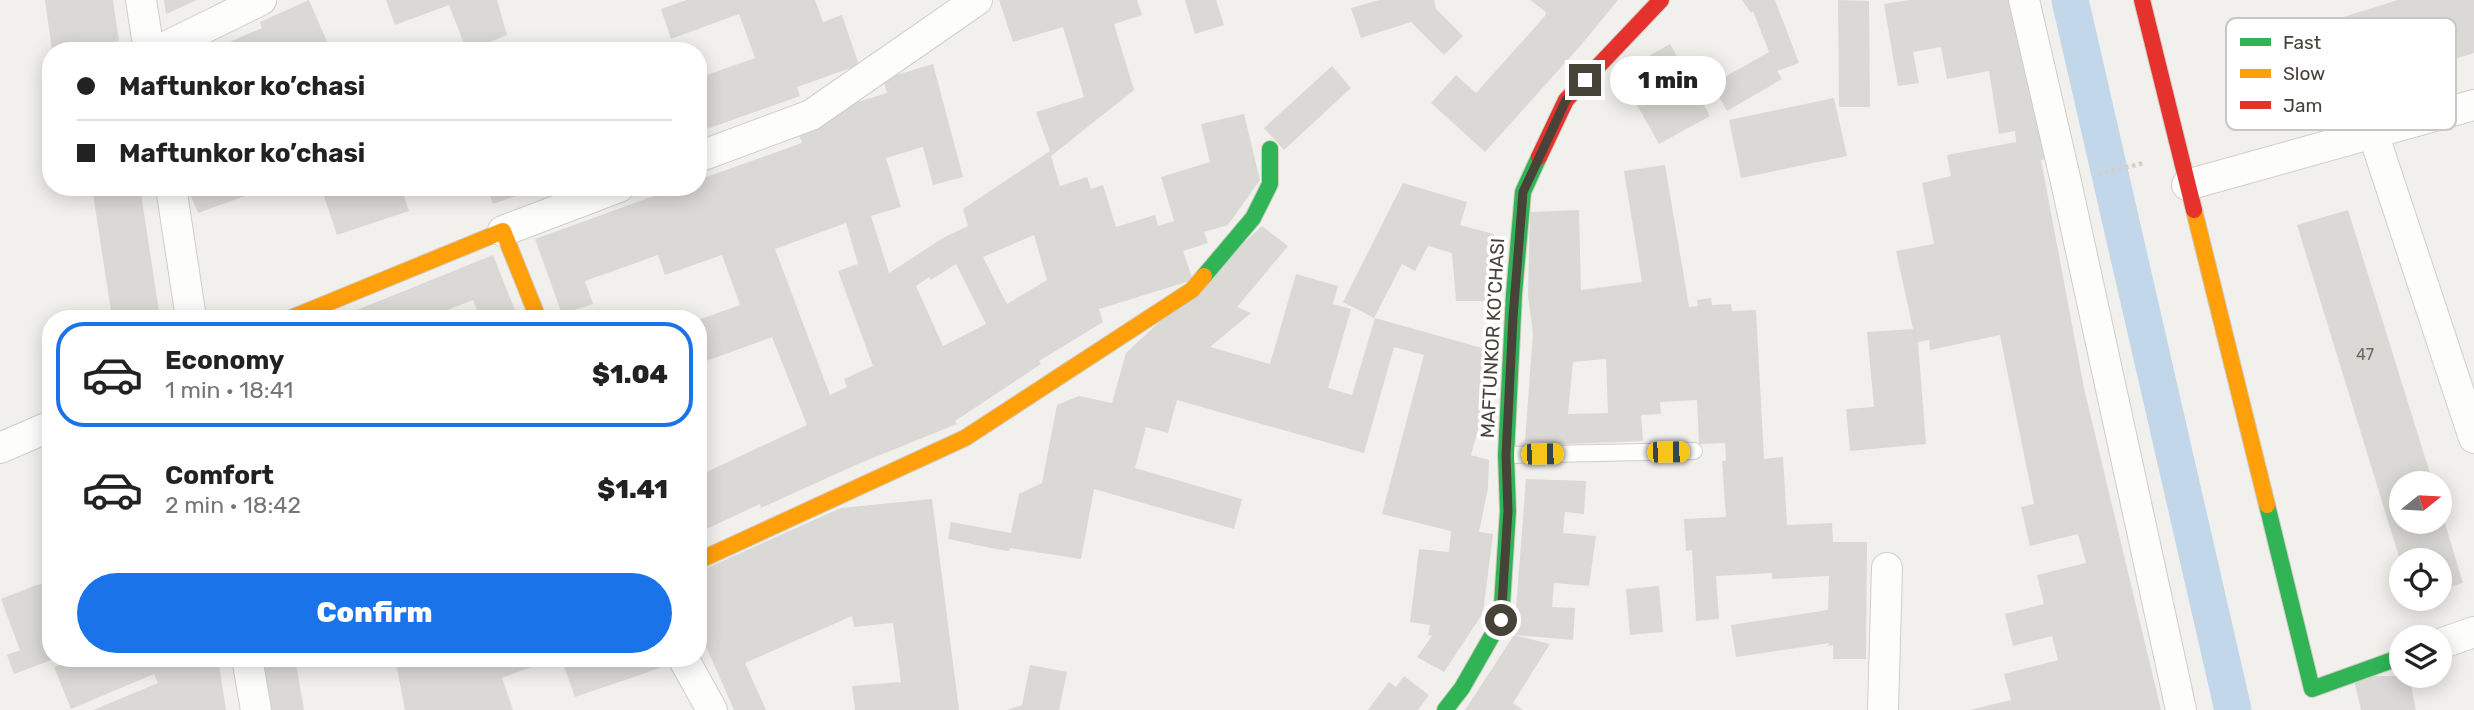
<!DOCTYPE html>
<html lang="en">
<head>
<meta charset="utf-8">
<style>
	body { margin:0; font-family:Rubik,sans-serif; background:#f6f6f6; color:#222; height:100vh; display:flex; flex-direction:column; font-size:26px; white-space:nowrap }
	* { box-sizing:border-box; margin:0 }
	p { font-size:23px; color:#767676 }
	.icon { flex:none; width:38px; height:38px; fill:none; stroke:currentColor; stroke-width:2; stroke-linecap:round; stroke-linejoin:round }
	.map { position:relative; flex:1; overflow:hidden }
	.drawer { position:absolute; left:42px; top:310px; width:665px; height:357px; display:flex; flex-direction:column; background:#fff; border-radius:28px; box-shadow:0 4px 18px #0003 }
	.drawer>* { flex:none }
	.banner { position:absolute; left:42px; top:42px; width:665px; height:154px; border-radius:28px; box-shadow:0 4px 18px #0003; display:grid; align-content:center; height:154px; padding:0 35px; background:#fff }
	.needle { width:46px; rotate:72deg }
	.tools { position:absolute; left:2389px; top:471px; display:grid; gap:14px }
	.tools a { display:grid; place-items:center; width:63px; height:63px; border-radius:50%; background:#fff; box-shadow:0 4px 18px #0003; font-size:35px }
	.end { position:absolute; width:32px; height:32px; margin:-16px; border:9px solid #474339; background:#fff; box-shadow:0 0 0 4px #fff }
	.from { border-radius:50% }
	.bubble { position:absolute; height:49px; border-radius:24px; background:#fff; box-shadow:0 4px 18px #0003; font-size:23px; font-weight:800; line-height:49px; text-align:center }
	.car { position:absolute; width:21px; height:42px; margin:-21px -10px; border-radius:9px; box-shadow:0 0 5px 2px #0007; background:linear-gradient(#f5c518 24%,#345 0 40%,#f5c518 0 76%,#345 0 86%,#f5c518 0) }
	.banner b { display:flex; align-items:center; gap:24px; height:66px; font-size:26px }
	.banner b+b { border-top:2px solid #e0e0e0 }
	.banner i { width:18px; height:18px; background:#222 }
	ul { padding:12px 0 0; list-style:none }
	li { display:flex; align-items:center; gap:21px; height:105px; margin:0 14px 10px; padding:0 21px; border:4px solid transparent; border-radius:28px }
	li div { flex:1 }
	li b { display:block; font-size:26px }
	li em { font-style:normal; font-weight:800 }
	li.current { border-color:#1a73e8 }
	li>.icon { width:63px; height:63px; stroke-width:1.5 }
	.cta { display:flex; gap:14px; margin-top:auto; padding:14px 35px }
	.cta a { flex:1; height:80px; border-radius:42px; background:#1a73e8; color:#fff; font-size:28px; font-weight:800; line-height:80px; text-align:center }
	.map>svg:first-child { display:block }
</style>
</head>
<body>
<div class="map">
<svg width="2474" height="710" viewBox="0 0 2474 710">
	<rect width="100%" height="100%" fill="#f2f0ed"/>
	<g fill="none" stroke-linecap="round" stroke-linejoin="round">
		<path stroke="#c2d7ea" stroke-width="37" d="M2070,0l163,710"/>
	</g>
	<g fill="#dbd9d5" fill-rule="evenodd">
		<path d="M45,0h68l6,41 -67,9z"/>
		<path d="M164,0h33l-31,14z"/>
		<path d="M309,0l22,51h-122l53,-23 -2,-6z"/>
		<path d="M386,0h111l10,35 -40,16 -18,-46 -54,20z"/>
		<path d="M687,0h128l8,22 19,-7 17,50 -62,22 3,9 -102,36v-54l57,-20 -16,-44 -68,25 -10,-30z"/>
		<path d="M999,0h138l5,15 -28,9 20,66 -83,66 9,30 27,-9 4,12 12,-4 13,42 39,-12 3,11 16,-5 -13,-44 49,-15 -9,-38 43,-10 16,66 -32,45 -24,7 4,11 -25,8 10,29 -94,29 4,13 -64,39 2,3 -86,57 2,3 -99,40 -97,44 -1,-4 -62,29v-57l109,-51 -35,-88 -74,27v-44l42,-15 -18,-50 -57,20 -7,-20 -73,26 8,23 -31,10 -27,-75 144,-52h19v-7l104,-37 -5,-13 41,-22 49,-15 -4,-14 50,-15 30,113 -30,8 -10,-38 -37,11 15,49 -30,9 18,57 54,-35 25,-12 -5,-17 87,-58 -14,-39 48,-15 -21,-70 -50,15zM846,223l12,41 -20,7 35,95 -29,13 3,8 -17,8 -55,-146zM1034,235l13,45 -40,24 -24,-47zM956,264l30,60 -43,22 -27,-60 13,-9 2,3z"/>
		<path d="M1185,0h31l8,25 -29,9z"/>
		<path d="M1379,0h55l2,9 27,27 -19,19 -33,-33 -50,16 -10,-30z"/>
		<path d="M1530,0h88l-37,45 -96,107 -54,-49 25,-28 20,18 69,-77 1,-4z"/>
		<path d="M1742,0h33l24,63 -22,8 5,8 -55,32 -15,-27 57,-32 -16,-41 -2,2z"/>
		<path d="M1838,0l31,1 1,106h-31z"/>
		<path d="M1909,0h103l11,63h4l11,64 8,-1 6,32 -11,2 43,228 77,322h-191l41,-10 -7,-26 54,-14 -6,-24 -39,10 -8,-32 39,-10 -7,-29 49,-12 -8,-29 -48,12 -9,-39 13,-3 -34,-169 -70,15 -1,-10 -11,2 8,102 -76,7 -4,-42 28,-2 -7,-75 46,-3 -17,-78 38,-7 -12,-61 29,-7 -4,-21 69,-13 -1,-11 -16,3 -10,-63 -42,8 -6,-32 -28,5 6,31 -21,3 -14,-82z"/>
		<path d="M2398,0h76v53l-208,64 -22,-69z"/>
		<path d="M1670,44l40,72 -51,28 -40,-71z"/>
		<path d="M1332,66l19,22 -67,62 -20,-22z"/>
		<path d="M1834,98l13,58 -106,22 -12,-58z"/>
		<path d="M1665,165l24,142 9,-1 -1,-6 14,-2 1,7 19,-1 1,7 24,-1 8,149 19,-2 4,68 45,-2 1,19h34l-1,117h-33v-14l-5,1 1,-3 -93,14 -5,-32 97,-15 1,-34 -57,3v-6l-56,3 3,43 -23,2 -4,-71 -6,1 -2,-32 42,-2 -4,-56h4l-1,-18 -26,1 -2,-44 -37,2 1,12 -20,1 2,26 -76,3 -42,-3 8,-108 -5,-38 2,-83 49,-2 2,80 61,-8 -18,-111zM1606,359l2,54 -40,1 5,-52z"/>
		<path d="M1403,183l64,19 -7,23 34,9v67h-38l-4,-48 -24,-7 -13,25 -13,-7 -28,54 -31,-16z"/>
		<path d="M92,187h48l20,131h-48z"/>
		<path d="M207,187h60v1l-69,25 -8,-19z"/>
		<path d="M321,187h80l8,24 -72,24z"/>
		<path d="M487,187h52v1l-46,16z"/>
		<path d="M2348,210l85,273h-32v39h39v-15l23,76 -23,7v-30h-40l-103,-335z"/>
		<path d="M1262,226l26,20 -51,61 14,6 -41,34 60,17 26,-90 42,12 -5,18 18,5 -23,79 24,7 23,-77 121,34 -7,22 4,1 -22,80 18,5 -1,28 -9,44 14,2 -10,79 -39,59 -27,-15 15,-21 -4,-1 2,-10 -20,-3 9,-73 30,3 2,-21 -69,-17 42,-159 -30,-8 -30,106 -187,-53 -9,33 -22,-6 -11,41 107,31 -8,30 -140,-40 -13,70 -71,-11 -1,3 -13,-2 -48,-10 3,-17 60,11 8,-39 23,-11 15,-78 22,-9 33,7 14,-50z"/>
		<path d="M493,255l25,63h-38l-7,-18 -46,18h-90z"/>
		<path d="M599,309l3,9h-28z"/>
		<path d="M1526,479l60,2 -2,33 -19,-2 -2,21 33,3 -7,50 -35,-3 -2,24 23,1 -2,32 -59,-5z"/>
		<path d="M932,499l27,211h-104l-3,-24 49,-4 -8,-59 -39,4 -2,-11 -107,47 21,47h-32l-36,-82v-56l143,-64z"/>
		<path d="M51,583v75h6l-43,16 -7,-19 13,-5 -19,-51 35,-14z"/>
		<path d="M1659,586l4,46 -33,3 -4,-46z"/>
		<path d="M1514,635l36,9 -37,59 10,7h-58z"/>
		<path d="M64,658h154l8,52h-133l65,-27 -4,-9 -83,35 -17,-42 12,-4z"/>
		<path d="M257,658h38l9,52h-37z"/>
		<path d="M395,658h160l-53,20 11,32h-108z"/>
		<path d="M561,658h95l4,10 -85,29z"/>
		<path d="M1030,665l37,7 -8,38h-52l15,-5z"/>
		<path d="M1404,676l25,19 -11,15h-50l21,-28 7,5z"/>
		<path d="M2353,676h56l7,34h-55z"/>
	</g>
	<g fill="none" stroke-linecap="round" stroke-linejoin="round">
		<g stroke="#d0ceca" stroke-width="18">
			<path id="lane" d="M1506,455l188,-4"/>
		</g>
		<g stroke="#d0ceca" stroke-width="32">
			<g id="street">
				<path d="M141,0l8,51"/>
				<path d="M2024,0l42,182 115,528"/>
				<path d="M157,51l104,-51"/>
				<path d="M2373,133l101,305"/>
				<path d="M698,157l113,-42 166,-115"/>
				<path d="M2187,185l287,-80"/>
				<path d="M171,187l20,131"/>
				<path d="M503,231l116,-44"/>
				<path d="M0,448l51,-22"/>
				<path d="M2440,644l34,-12"/>
				<path d="M247,658l9,52"/>
				<path d="M683,658l29,52"/>
				<path d="M1883,710l4,-142"/>
			</g>
		</g>
		<g stroke="#d0cdc4" stroke-width="18">
			<g id="fast">
				<path d="M1204,276l49,-58 17,-34v-35"/>
				<path d="M2267,505l45,184 89,-32"/>
				<path d="M1445,710l17,-22 39,-68 7,-109 -2,-56 8,-161 9,-102 16,-35"/>
			</g>
		</g>
		<g stroke="#d0cdc4" stroke-width="18">
			<g id="slow">
				<path d="M2194,210l73,295"/>
				<path d="M291,318l212,-87 35,87"/>
				<path d="M698,561l267,-123 227,-148 12,-14"/>
			</g>
		</g>
		<g stroke="#d0cdc4" stroke-width="18">
			<g id="jam">
				<path d="M2142,0l52,210"/>
				<path d="M1539,157l27,-57 95,-100"/>
			</g>
		</g>
		<path stroke="#d2d0cb" stroke-width="4.5" stroke-dasharray="3.5 3.5" stroke-linecap="butt" d="M2098,174l46,-11"/>
		<use href="#lane" stroke="#fdfdfc" stroke-width="16"/>
		<use href="#street" stroke="#fdfdfc" stroke-width="30"/>
		<use href="#fast" stroke="#30b455" stroke-width="16"/>
		<use href="#slow" stroke="#ff9f0a" stroke-width="16"/>
		<use href="#jam" stroke="#e5322d" stroke-width="16"/>
	</g>
	<g fill="none" stroke-linecap="round" stroke-linejoin="round">
		<path stroke="#474339" stroke-width="9" d="M1501,620l7,-109 -2,-56 7,-138 10,-125 43,-92 19,-20"/>
	</g>
	<g text-anchor="middle" stroke-width="7" stroke-linejoin="round" paint-order="stroke">
		<g font-size="16" fill="#6d6961">
			<text x="2365" y="360">47</text>
		</g>
		<g font-size="19" fill="#474339" stroke="#fff">
			<text transform="translate(1492 338) rotate(-87)" y="7">MAFTUNKOR KO’CHASI</text>
		</g>
	</g>
	<rect x="2226" y="18" width="230" height="112" rx="10" fill="#fff" stroke="#c8c7c4" stroke-width="2"/>
	<rect x="2240" y="38" width="31" height="8" fill="#30b455"/>
	<rect x="2240" y="69" width="31" height="9" fill="#ff9f0a"/>
	<rect x="2240" y="101" width="31" height="8" fill="#e5322d"/>
	<g font-size="19" fill="#474339">
		<text x="2283" y="49">Fast</text>
		<text x="2283" y="80">Slow</text>
		<text x="2283" y="112">Jam</text>
	</g>
</svg>
<div class="tools">
<a><svg class="needle" viewBox="-14 -14 28 28"><path d="M0-13l5 13h-10z" fill="#e53935"/><path d="M0 13l5-13h-10z" fill="#767676"/></svg></a>
<a><svg class="icon" aria-label="locate" viewBox="0 0 24 24"><circle cx="12" cy="12" r="6"/><path d="M12 2v4M12 18v4M2 12h4M18 12h4"/></svg></a>
<a><svg class="icon" aria-label="layers" viewBox="0 0 24 24"><path d="M12 4l9 5-9 5-9-5zM3 14l9 5 9-5"/></svg></a>
</div>
<i class="end from" style="left:1501px;top:620px"></i>
<i class="end" style="left:1585px;top:80px"></i>
<div class="bubble" style="left:1610px;top:56px;width:116px">1 min</div>
<i class="car" style="left:1668px;top:452px;rotate:89deg"></i>
<i class="car" style="left:1542px;top:454px;rotate:89deg"></i>
<div class="banner">
<b><i class="from"></i>Maftunkor ko’chasi</b>
<b><i></i>Maftunkor ko’chasi</b>
</div>
<section class="drawer">
<ul>
<li class="current"><svg class="icon" aria-label="car" viewBox="0 0 24 24"><path d="M5 17H2v-5l4-1 3-4h7l3 4 3 1v5h-3M9 17h6M6 11h13"/><circle cx="7" cy="17" r="2"/><circle cx="17" cy="17" r="2"/></svg><div><b>Economy</b><p>1 min · 18:41</p></div><em>$1.04</em></li>
<li><svg class="icon" aria-label="car" viewBox="0 0 24 24"><path d="M5 17H2v-5l4-1 3-4h7l3 4 3 1v5h-3M9 17h6M6 11h13"/><circle cx="7" cy="17" r="2"/><circle cx="17" cy="17" r="2"/></svg><div><b>Comfort</b><p>2 min · 18:42</p></div><em>$1.41</em></li>
</ul>
<div class="cta"><a>Confirm</a></div>
</section>
</div>
</body>
</html>
